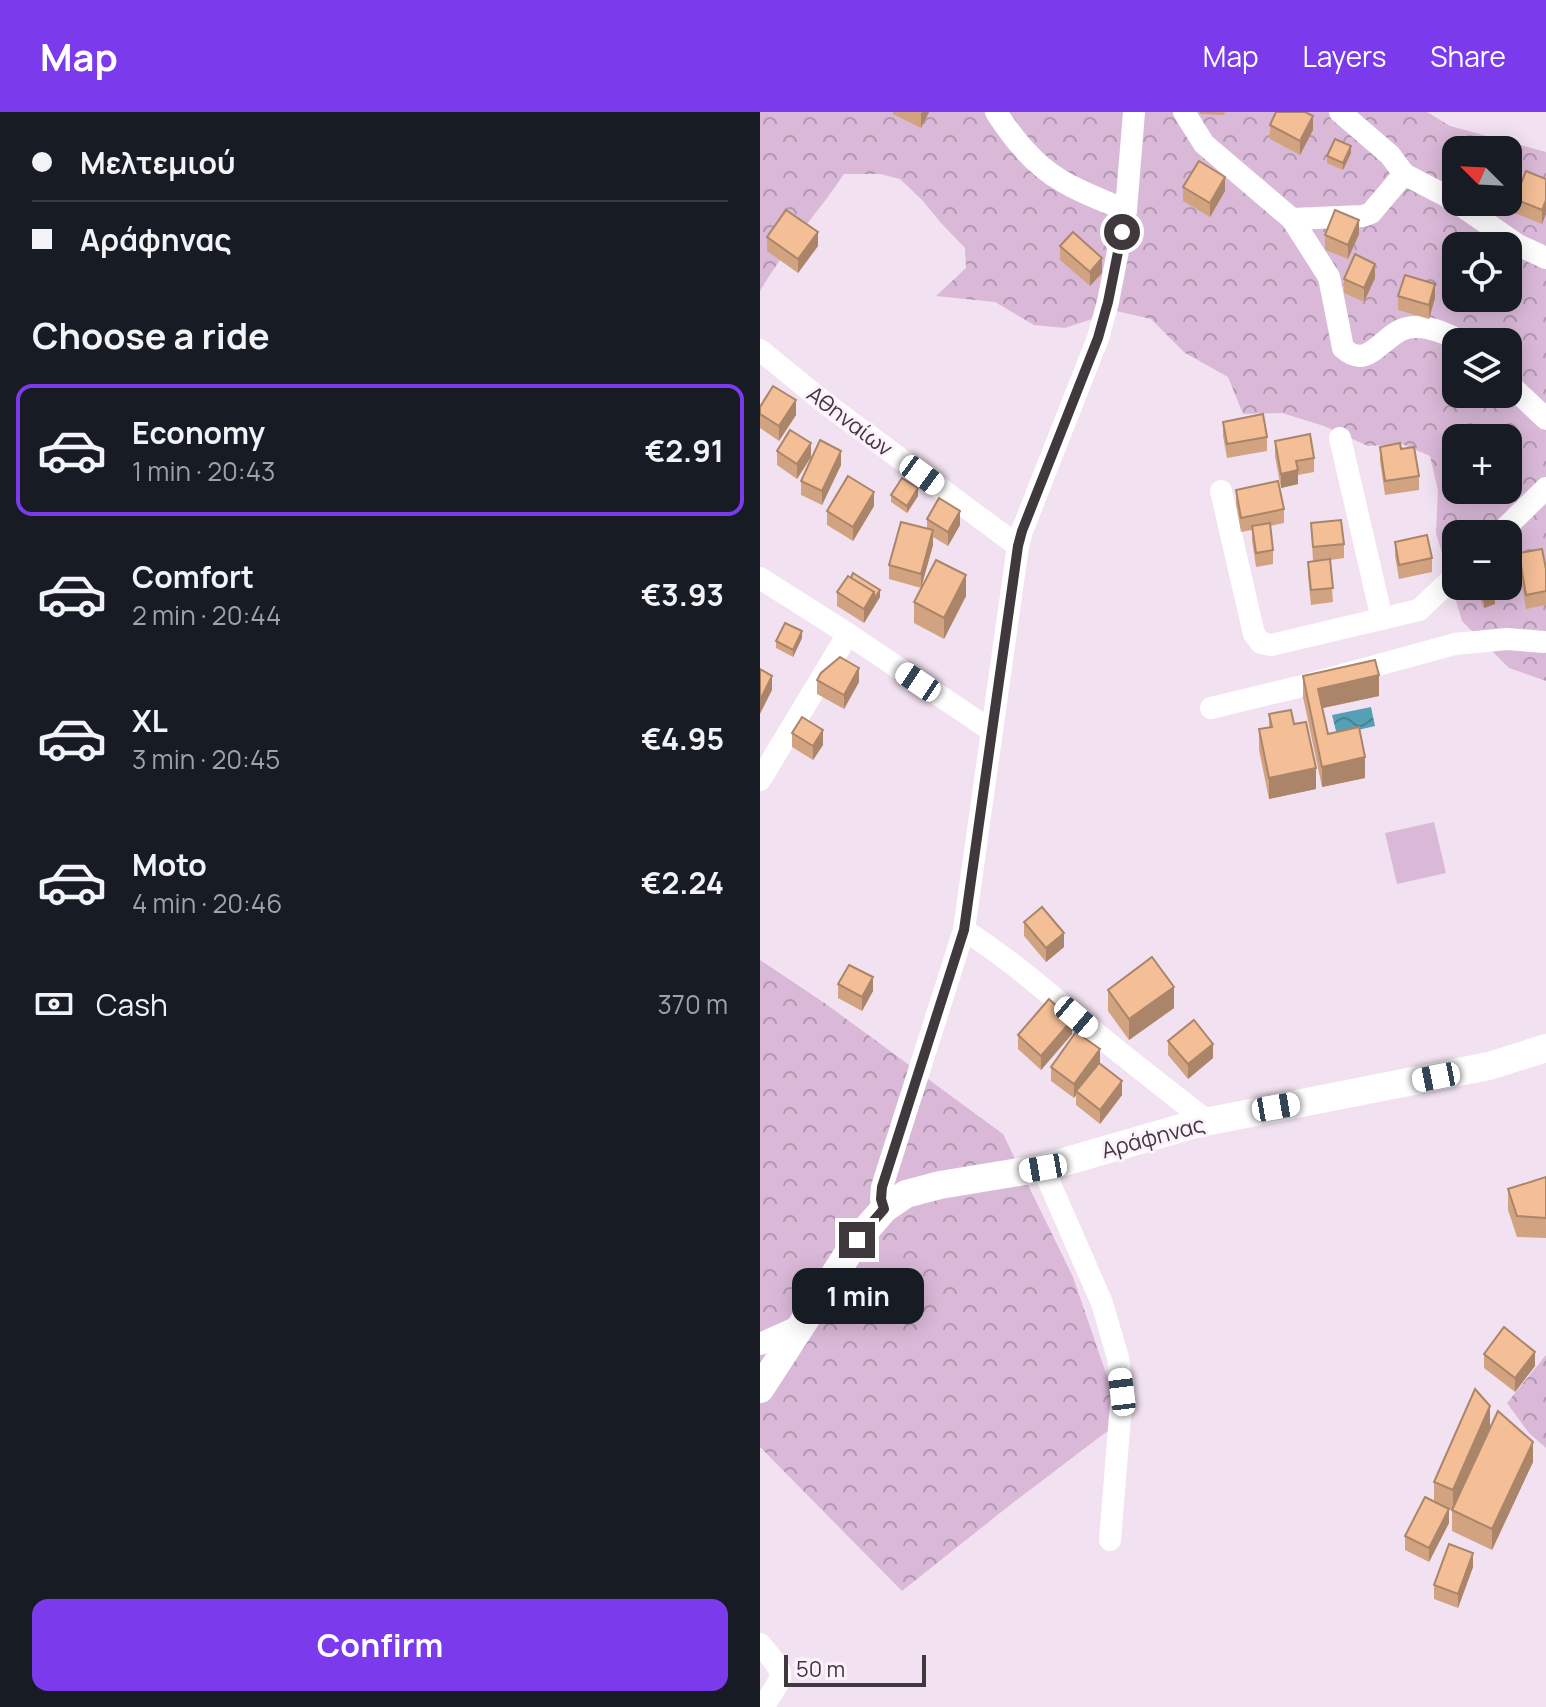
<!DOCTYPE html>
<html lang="en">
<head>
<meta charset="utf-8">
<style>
	body { margin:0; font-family:Manrope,sans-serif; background:#242831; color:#f1f3f6; height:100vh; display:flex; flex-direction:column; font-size:30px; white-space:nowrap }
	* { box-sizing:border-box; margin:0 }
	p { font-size:26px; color:#9ea1a6 }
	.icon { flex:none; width:44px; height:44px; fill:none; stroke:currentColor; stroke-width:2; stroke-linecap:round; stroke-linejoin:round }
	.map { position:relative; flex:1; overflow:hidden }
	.panel { display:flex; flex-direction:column; background:#171b24; width:760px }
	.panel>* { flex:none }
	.top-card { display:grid; align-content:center; height:176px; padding:0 32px; background:#171b24 }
	.needle { width:52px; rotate:294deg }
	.controls { position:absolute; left:682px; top:24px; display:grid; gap:16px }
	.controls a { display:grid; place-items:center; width:80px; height:80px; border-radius:16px; background:#171b24; box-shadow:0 4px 20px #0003; font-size:40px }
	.scale { position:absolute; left:24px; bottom:20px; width:142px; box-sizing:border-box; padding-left:8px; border:4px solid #3f393e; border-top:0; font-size:22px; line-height:28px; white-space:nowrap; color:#3f393e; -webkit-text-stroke:6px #fdf1fc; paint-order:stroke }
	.end { position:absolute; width:36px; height:36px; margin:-18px; border:10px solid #3f393e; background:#fff; box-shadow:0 0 0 4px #fff }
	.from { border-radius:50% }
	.bubble { position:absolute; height:56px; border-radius:16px; background:#171b24; box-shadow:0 4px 20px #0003; font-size:26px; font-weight:700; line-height:56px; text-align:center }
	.car { position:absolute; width:24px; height:48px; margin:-24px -12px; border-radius:10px; box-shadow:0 0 6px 2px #0007; background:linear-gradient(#fff 24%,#345 0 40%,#fff 0 76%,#345 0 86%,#fff 0) }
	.top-card b { display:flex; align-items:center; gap:28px; height:76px; font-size:30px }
	.top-card b+b { border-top:2px solid #363941 }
	.top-card i { width:20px; height:20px; background:#f1f3f6 }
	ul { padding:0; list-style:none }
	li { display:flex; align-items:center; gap:24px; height:132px; margin:0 16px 12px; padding:0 16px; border:4px solid transparent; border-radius:16px }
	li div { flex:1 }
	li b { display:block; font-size:30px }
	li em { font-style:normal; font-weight:700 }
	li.current { border-color:#7c3aed }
	li>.icon { width:72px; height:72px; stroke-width:1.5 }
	h2 { padding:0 32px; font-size:36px; line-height:96px }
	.pay { display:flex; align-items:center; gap:20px; height:88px; padding:0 32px; font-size:30px }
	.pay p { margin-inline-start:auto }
	.cta { display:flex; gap:16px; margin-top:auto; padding:16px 32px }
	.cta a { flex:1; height:92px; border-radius:16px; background:#7c3aed; color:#fff; font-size:32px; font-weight:700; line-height:92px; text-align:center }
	header { display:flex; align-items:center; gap:48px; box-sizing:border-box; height:112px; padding:0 40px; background:#7c3aed; color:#fff }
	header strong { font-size:38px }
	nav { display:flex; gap:44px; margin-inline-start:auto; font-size:28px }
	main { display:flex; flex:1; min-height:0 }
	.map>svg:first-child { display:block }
</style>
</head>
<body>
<header>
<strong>Map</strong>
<nav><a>Map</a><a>Layers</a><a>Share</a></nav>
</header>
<main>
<section class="panel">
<div class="top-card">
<b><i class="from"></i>Μελτεμιού</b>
<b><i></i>Αράφηνας</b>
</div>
<h2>Choose a ride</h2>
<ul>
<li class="current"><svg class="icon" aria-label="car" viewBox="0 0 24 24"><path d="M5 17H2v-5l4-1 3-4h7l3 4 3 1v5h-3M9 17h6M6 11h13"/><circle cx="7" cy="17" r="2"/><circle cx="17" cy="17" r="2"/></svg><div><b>Economy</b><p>1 min · 20:43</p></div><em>€2.91</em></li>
<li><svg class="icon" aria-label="car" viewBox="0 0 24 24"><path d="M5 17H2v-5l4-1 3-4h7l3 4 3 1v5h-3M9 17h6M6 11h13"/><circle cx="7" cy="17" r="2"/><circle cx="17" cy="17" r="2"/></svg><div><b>Comfort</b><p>2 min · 20:44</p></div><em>€3.93</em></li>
<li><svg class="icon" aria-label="car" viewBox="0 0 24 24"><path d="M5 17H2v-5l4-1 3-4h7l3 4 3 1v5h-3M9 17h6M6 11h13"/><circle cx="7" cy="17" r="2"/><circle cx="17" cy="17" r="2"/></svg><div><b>XL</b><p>3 min · 20:45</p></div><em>€4.95</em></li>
<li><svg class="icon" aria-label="car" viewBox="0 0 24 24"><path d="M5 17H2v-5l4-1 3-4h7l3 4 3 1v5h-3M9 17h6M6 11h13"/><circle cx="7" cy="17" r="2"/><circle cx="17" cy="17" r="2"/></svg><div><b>Moto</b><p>4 min · 20:46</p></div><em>€2.24</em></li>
</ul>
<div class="pay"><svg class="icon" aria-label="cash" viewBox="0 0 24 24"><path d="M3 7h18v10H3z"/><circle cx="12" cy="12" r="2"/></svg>Cash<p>370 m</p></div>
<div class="cta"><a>Confirm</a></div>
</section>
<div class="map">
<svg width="786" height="1595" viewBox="0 0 786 1595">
	<defs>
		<pattern id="forest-crowns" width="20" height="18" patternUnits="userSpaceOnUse" patternTransform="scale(2)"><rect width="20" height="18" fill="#dab9d8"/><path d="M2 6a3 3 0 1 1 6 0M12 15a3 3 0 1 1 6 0" fill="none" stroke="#b297b1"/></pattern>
		<pattern id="water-waves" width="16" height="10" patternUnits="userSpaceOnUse" patternTransform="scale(2)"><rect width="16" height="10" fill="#54a0b5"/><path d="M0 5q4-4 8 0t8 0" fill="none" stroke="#478395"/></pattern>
	</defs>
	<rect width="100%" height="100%" fill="#f2e2f1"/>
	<g fill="url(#forest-crowns)" fill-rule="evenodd">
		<path d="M0,0h667l23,14 96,26v529l-37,-13 -47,-47 -26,-88 2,-42 -8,-35 -28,-12 -34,2 -44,-20 -42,-13 -39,1 -15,-37 -43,-24 -34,-34 -35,-8 -51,17 -31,-3 -39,-23 -59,-6 30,-28 -1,-20 -24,-25 -19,-23 -22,-21 -20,-5h-36c-27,40 -60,76 -84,117zM696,38h52v52h-52zM696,134h52v52h-52zM696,230h52v52h-52zM696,326h52v52h-52zM696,422h52v52h-52z"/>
		<path d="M0,848l66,44 177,130 70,143 49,143 -112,85 -108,86 -142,-144z"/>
		<path d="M786,1243v93l-17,-15 -22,-30z"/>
	</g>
	<path fill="#dab9d8" d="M674,710l12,51 -49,11 -12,-51z"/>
	<path fill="url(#water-waves)" d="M611,595l4,19 -38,9 -5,-20z"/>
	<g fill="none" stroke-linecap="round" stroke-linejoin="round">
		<g stroke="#fff" stroke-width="22">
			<path d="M236,0c16,25 39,54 66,69 20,12 42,20 64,29"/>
			<path d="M424,0l20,32 88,75 71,-3 8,-3 33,-39"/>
			<path d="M580,0l50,43 14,19 46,24 68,47 28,13"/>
			<path d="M532,107l37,58 14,71c26,24 39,-14 64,-20 19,-4 39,5 55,14"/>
			<path d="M0,238l65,53 193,143"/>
			<path d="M748,271l38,36"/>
			<path d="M580,326l42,181"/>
			<path d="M461,379l33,143 7,9 10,2 148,-35 37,-35"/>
			<path d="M739,422l47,-46"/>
			<path d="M0,466l88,56 144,97"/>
			<path d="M451,596l87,-21 157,-43 52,-5 37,3"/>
			<path d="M0,668l88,-146"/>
			<path d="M204,818c43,27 83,62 122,95 40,33 81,65 121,96"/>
			<path d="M283,1056l59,135 16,55 4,34 -12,148"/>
			<path d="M124,1097l-3,-10 1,-12 82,-257 54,-384 4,-15 76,-193 10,-36 18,-92 8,-98"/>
			<path d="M0,1232l40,-18"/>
			<path d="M0,1532c27,33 26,27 3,63"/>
		</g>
		<path stroke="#fff" stroke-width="28" d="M0,1277l97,-149 27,-31 22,-15 34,-9 103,-17 152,-44 294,-58 57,-18"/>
	</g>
	<g fill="#d2a381">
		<path d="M133,0h36l-8,16 -28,-14z"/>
		<path d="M440,0h25l-1,3 -24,-1z"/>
		<path d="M510,13l43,5 -13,25 -30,-16z"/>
		<path d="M591,41l-8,17 -16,-7v-7z"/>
		<path d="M786,67l-4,45 -27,-11v-14z"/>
		<path d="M423,75l42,4 -15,26 -27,-16z"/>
		<path d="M710,90h22l-3,7z"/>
		<path d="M599,122l-11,25 -23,-9v-15z"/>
		<path d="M7,125l51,9 -20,27 -31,-22z"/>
		<path d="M300,134l42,27 -12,13 -30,-26z"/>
		<path d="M615,166l-11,24 -20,-9v-14z"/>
		<path d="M638,184l37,2 -6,21 -31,-9z"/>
		<path d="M0,281v13l36,9 -17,26 -19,-13z"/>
		<path d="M463,310l44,15v14l-40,7 -4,-22z"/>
		<path d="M515,329l39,17v14l-16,3v9l-17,4 -6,-32z"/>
		<path d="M620,335l21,2 18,27v14l-34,5 -5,-34z"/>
		<path d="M17,339l34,6 -14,22 -20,-14z"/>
		<path d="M81,353l-19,40 -21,-10v-14z"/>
		<path d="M476,378l48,19v14l-14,3 3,24v14l-17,3 -4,-27v-10l-11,2 -5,-28z"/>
		<path d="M131,383l27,1 -11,17 -16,-11z"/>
		<path d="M114,394l-21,35 -26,-16v-14z"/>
		<path d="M167,407l33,6 -12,21 -15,-9v8l-12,43 -32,-9v-14l38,-36z"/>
		<path d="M551,411l33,21v14l-14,2 3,42 -22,3 -3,-29v-14l5,-1z"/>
		<path d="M635,430l37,16v14l-33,7 -4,-23z"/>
		<path d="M759,441l27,16v36l-20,4 -7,-42z"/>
		<path d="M715,474h30v5l-10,4v9l-11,4z"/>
		<path d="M77,480l43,5 -16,26 -27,-17z"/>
		<path d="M206,484l-22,43 -30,-16v-21z"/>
		<path d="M42,526l-9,19 -17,-9v-7z"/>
		<path d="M543,564l76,20 -56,12 5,26 37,44 -43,9 -19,-90z"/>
		<path d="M57,568l42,2 -15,27 -27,-15z"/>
		<path d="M509,602l25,10 22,65 -47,10 -10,-49v-21l10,-2z"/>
		<path d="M32,621l31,12 -10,15 -21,-13z"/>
		<path d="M264,810l40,25 -18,15 -22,-26z"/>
		<path d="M78,872l35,7 -11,20 -24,-13z"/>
		<path d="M348,878l66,18 -45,32 -21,-29z"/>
		<path d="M312,922l-31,36 -23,-21v-14z"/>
		<path d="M408,929l45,17 -25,21 -20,-24z"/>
		<path d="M339,951l23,32 -22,29 -24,-19v-10l-2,3 -23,-17v-14z"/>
		<path d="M786,1065v61l-29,-1 -9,-27v-21z"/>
		<path d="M724,1242l51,12 -20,26 -31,-24z"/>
		<path d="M730,1315l43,35 -41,88 -40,-19v-21l-3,-1v14l-20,39 -24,-12v-14l29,-35v-19z"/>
		<path d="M713,1455l-15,41 -24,-9v-14z"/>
	</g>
	<g fill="#ab8569">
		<path d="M162,0h7l-8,16v-14z"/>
		<path d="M553,4v14l-13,25v-14z"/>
		<path d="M591,34v7l-8,17v-7z"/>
		<path d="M465,65v14l-15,26v-14z"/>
		<path d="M786,88v14l-4,10v-14z"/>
		<path d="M599,108v14l-11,25v-14z"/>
		<path d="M58,120v14l-20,27v-14z"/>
		<path d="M342,146v15l-12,13v-14z"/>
		<path d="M615,152v14l-11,24v-14z"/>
		<path d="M675,172v14l-6,21v-14z"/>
		<path d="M36,288v15l-17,26v-15z"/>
		<path d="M51,331v14l-14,22v-15z"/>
		<path d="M81,339v14l-19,40v-14z"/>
		<path d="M538,358v14l-17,4v-14z"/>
		<path d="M158,376v8l-11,17v-7z"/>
		<path d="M114,380v14l-21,35v-14z"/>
		<path d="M200,399v14l-12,21v-14z"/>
		<path d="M173,418v15l-12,43v-14z"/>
		<path d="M206,463v21l-22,43v-21z"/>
		<path d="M739,474h6v5l-10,4v-7z"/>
		<path d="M120,478v7l-16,26v-14l10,-17z"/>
		<path d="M735,485v7l-11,4v-7z"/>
		<path d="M42,519v7l-9,19v-7z"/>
		<path d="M99,556v14l-15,27v-14z"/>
		<path d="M619,563v21l-61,13v-20z"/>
		<path d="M12,564v14l-12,24v-14z"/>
		<path d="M63,618v15l-10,15v-14z"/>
		<path d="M605,645v21l-43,9v-20z"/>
		<path d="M556,656v21l-47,10v-21z"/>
		<path d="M304,821v14l-18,15v-14z"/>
		<path d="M113,865v14l-11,20v-14z"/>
		<path d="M414,875v21l-45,32v-21z"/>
		<path d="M312,908v14l-31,36v-14z"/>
		<path d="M453,932v14l-25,21v-15z"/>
		<path d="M340,937v14l-22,30 -2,-2v4l-2,3v-14z"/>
		<path d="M362,969v14l-22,29v-14z"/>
		<path d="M775,1240v14l-20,26v-14z"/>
		<path d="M730,1294v21l-37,84v-21z"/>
		<path d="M773,1330v20l-41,88v-21z"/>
		<path d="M689,1397v14l-20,39v-14z"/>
		<path d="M713,1441v14l-15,41v-14z"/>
	</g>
	<g fill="#f4be96" stroke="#ab8569" stroke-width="2">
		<path d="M516,0h29l8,4 -13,25 -30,-16z"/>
		<path d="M575,27l16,7 -8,17 -16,-7z"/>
		<path d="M439,49l26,16 -15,26 -27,-16z"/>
		<path d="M766,59l20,8v21l-4,10 -27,-11z"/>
		<path d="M26,98l32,22 -20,27 -31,-22z"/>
		<path d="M575,98l24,10 -11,25 -23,-10z"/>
		<path d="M313,120l29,26 -12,14 -30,-26z"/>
		<path d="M595,142l20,10 -11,24 -20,-9z"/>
		<path d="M645,163l30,9 -6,21 -31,-9z"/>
		<path d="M13,274l23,14 -17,26 -19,-12v-7z"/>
		<path d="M503,302l4,23 -40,7 -4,-22z"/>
		<path d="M30,318l21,13 -14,21 -20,-13z"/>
		<path d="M550,322l4,24 -18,3 2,9 -17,4 -6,-33z"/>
		<path d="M60,328l21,11 -19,40 -21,-10z"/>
		<path d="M640,331l1,6 13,-2 5,29 -34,5 -5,-34z"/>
		<path d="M88,364l26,16 -21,35 -26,-16z"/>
		<path d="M142,366l16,10 -11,18 -16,-11z"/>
		<path d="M518,369l6,28 -43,9 -5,-28z"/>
		<path d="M179,386l21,13 -12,21 -21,-13z"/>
		<path d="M581,408l3,24 -31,3 -2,-24z"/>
		<path d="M141,410l32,8 -12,44 -32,-9z"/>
		<path d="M510,411l3,27 -17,3 -4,-27z"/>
		<path d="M667,423l5,23 -33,7 -4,-23z"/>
		<path d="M782,437l4,20v22l-20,4 -7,-42z"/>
		<path d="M570,447l3,29 -22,2 -3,-28z"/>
		<path d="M176,448l30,15 -22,43 -30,-16z"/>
		<path d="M93,461l27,17 -6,9v-7l-23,-14z"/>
		<path d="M88,464l26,16 -10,17 -27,-17z"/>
		<path d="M718,474h13l4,11 -11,4z"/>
		<path d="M25,511l17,8 -9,19 -17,-9z"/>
		<path d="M80,545l19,11 -15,27 -27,-15 4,-7z"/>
		<path d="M615,548l4,15 -61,14 10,45 31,-7 6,30 -43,10 -19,-91z"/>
		<path d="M0,557l12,7 -12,24z"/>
		<path d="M531,598l3,14 12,-2 10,46 -47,10 -10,-49 13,-2 -3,-13z"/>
		<path d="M42,605l21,13 -10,16 -21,-13z"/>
		<path d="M282,795l22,26 -18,15 -22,-26z"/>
		<path d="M392,845l22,30 -45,32 -21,-29z"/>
		<path d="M89,853l24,12 -11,20 -24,-13z"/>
		<path d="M289,887l23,21 -31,36 -23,-21z"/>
		<path d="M434,908l19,24 -25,20 -20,-23z"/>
		<path d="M316,920l24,17 -26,35 -23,-17z"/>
		<path d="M339,951l23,18 -22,29 -24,-19z"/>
		<path d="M786,1065v41l-29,-2 -9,-27z"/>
		<path d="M744,1215l31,25 -20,26 -31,-24z"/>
		<path d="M715,1277l15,17 -37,84 -19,-8z"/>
		<path d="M738,1299l35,31 -41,87 -40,-19z"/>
		<path d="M665,1385l24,12 -20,39 -24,-12z"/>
		<path d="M689,1432l24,9 -15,41 -24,-9z"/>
	</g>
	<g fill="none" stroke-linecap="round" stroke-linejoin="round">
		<path stroke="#3f393e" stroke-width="10" d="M97,1128l27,-31 -3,-10 1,-12 82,-257 54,-384 4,-15 76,-193 10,-36 14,-70"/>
	</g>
	<g text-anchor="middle" stroke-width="6" stroke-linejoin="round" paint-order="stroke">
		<g font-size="22" fill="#3f393e" stroke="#fdf1fc">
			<text transform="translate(90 309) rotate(37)" y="8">Αθηναίων</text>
			<text transform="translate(393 1025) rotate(-15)" y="8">Αράφηνας</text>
		</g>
	</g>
</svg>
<div class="controls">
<a><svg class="needle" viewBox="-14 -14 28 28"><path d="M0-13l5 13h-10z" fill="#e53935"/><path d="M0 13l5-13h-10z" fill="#9ea1a6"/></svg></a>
<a><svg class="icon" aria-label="locate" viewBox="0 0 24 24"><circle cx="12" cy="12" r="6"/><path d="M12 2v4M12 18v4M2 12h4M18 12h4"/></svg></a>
<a><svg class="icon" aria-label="layers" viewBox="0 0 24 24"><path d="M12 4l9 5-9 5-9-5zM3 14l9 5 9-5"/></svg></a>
<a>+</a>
<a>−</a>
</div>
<div class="scale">50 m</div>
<i class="end from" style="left:362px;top:120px"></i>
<i class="end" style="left:97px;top:1128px"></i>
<div class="bubble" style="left:32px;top:1156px;width:132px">1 min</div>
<i class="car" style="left:162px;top:363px;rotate:126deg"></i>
<i class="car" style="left:158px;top:570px;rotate:304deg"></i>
<i class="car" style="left:316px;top:905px;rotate:130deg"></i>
<i class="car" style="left:676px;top:965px;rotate:259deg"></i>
<i class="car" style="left:516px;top:995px;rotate:80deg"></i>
<i class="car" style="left:283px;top:1056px;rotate:260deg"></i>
<i class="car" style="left:362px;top:1280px;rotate:353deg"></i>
</div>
</main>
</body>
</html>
